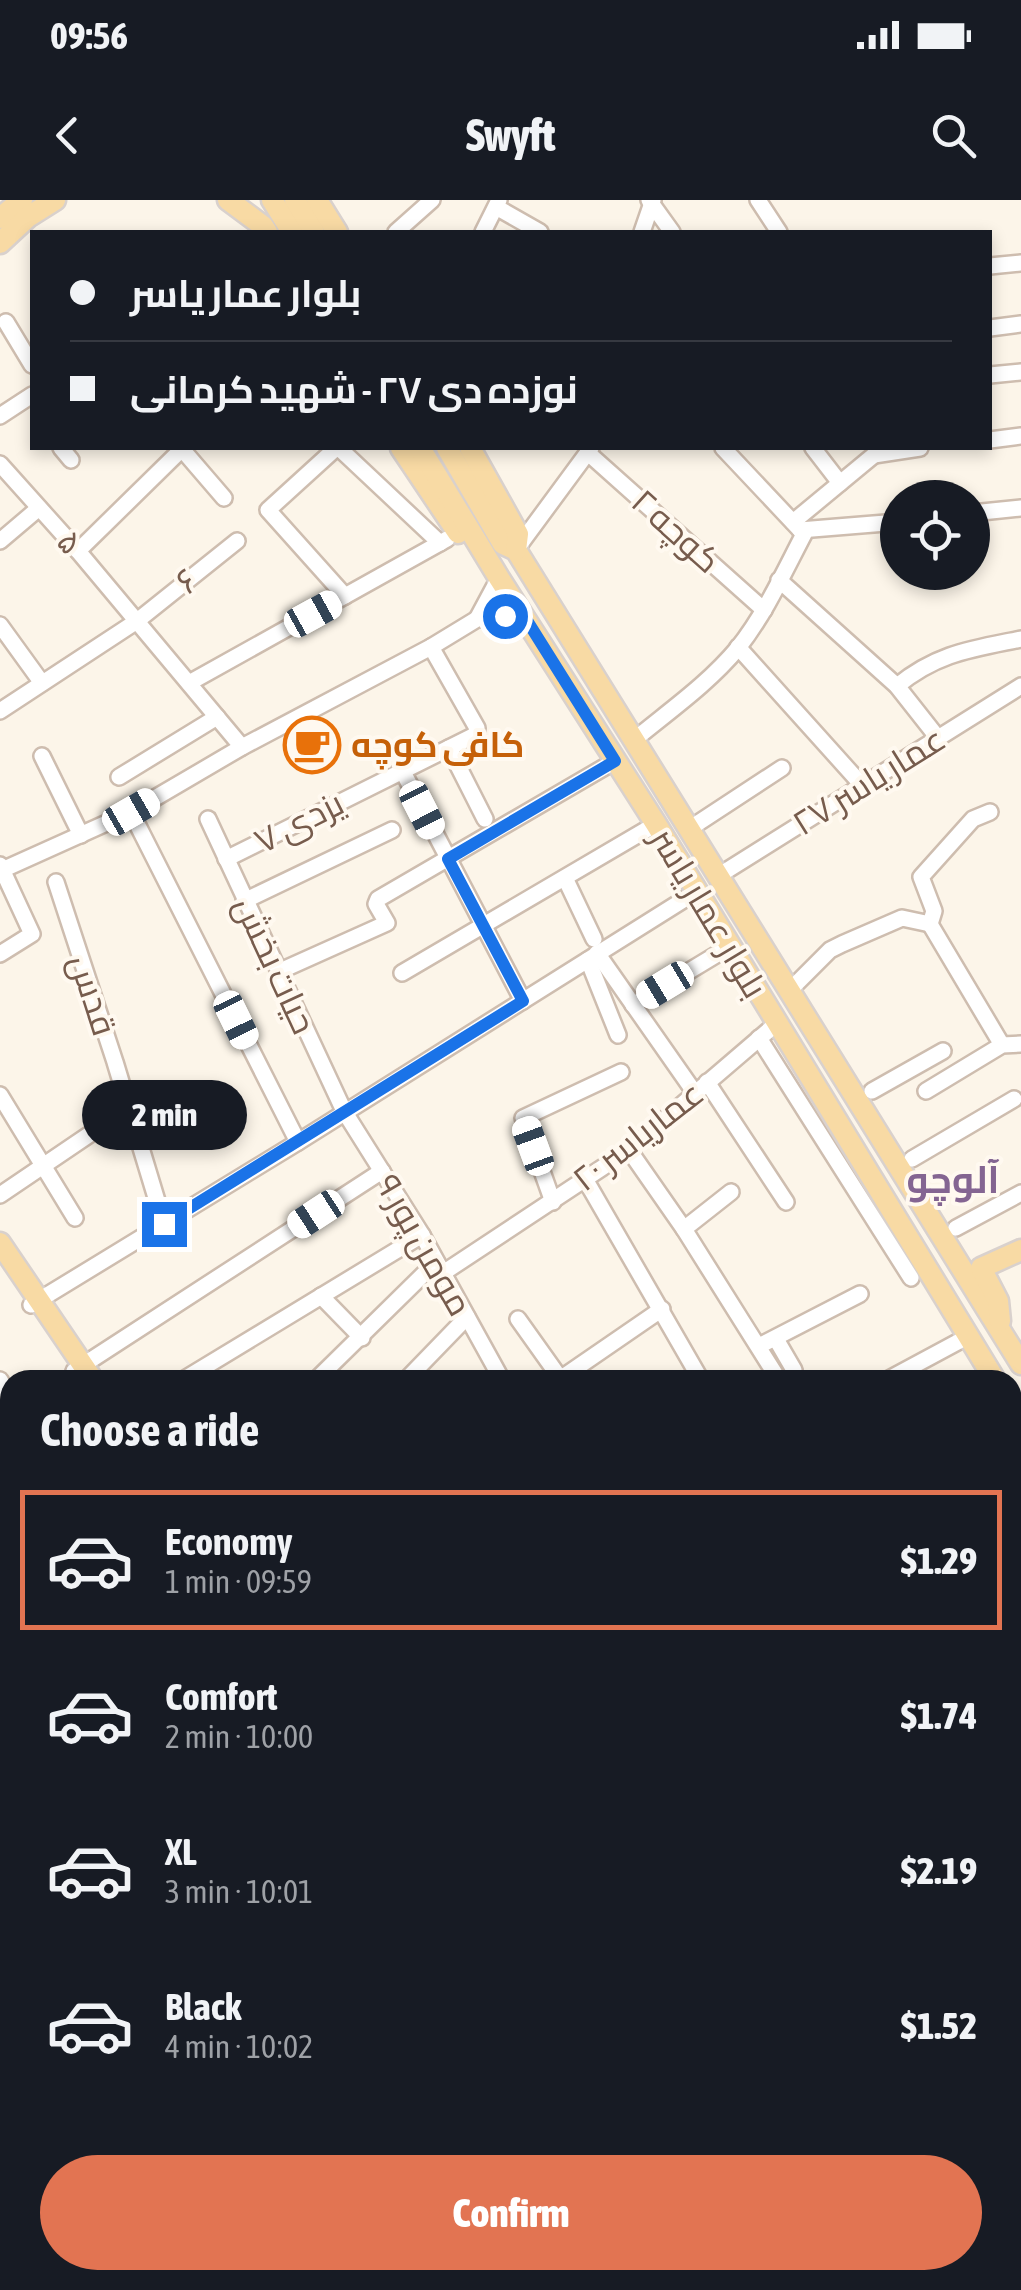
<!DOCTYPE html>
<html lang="en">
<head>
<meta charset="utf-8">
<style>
	body { margin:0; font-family:"Asap Condensed",Cairo,sans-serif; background:#20242c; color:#f1f3f6; height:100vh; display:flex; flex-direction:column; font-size:38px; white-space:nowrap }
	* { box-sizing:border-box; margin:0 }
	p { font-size:32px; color:#9ea1a6 }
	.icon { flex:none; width:55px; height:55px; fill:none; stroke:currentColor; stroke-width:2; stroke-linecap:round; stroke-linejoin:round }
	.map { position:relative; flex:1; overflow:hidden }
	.sheet { position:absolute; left:0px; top:1170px; width:1022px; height:920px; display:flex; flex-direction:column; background:#171b24; border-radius:30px 30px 0 0; box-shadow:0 5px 15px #0003 }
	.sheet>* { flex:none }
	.banner { position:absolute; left:30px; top:30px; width:962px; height:220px; border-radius:0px; box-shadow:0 5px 15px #0003; display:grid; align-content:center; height:220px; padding:0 40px; background:#171b24 }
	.controls { position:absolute; left:880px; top:280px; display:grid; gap:20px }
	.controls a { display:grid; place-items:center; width:110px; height:110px; border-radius:50%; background:#171b24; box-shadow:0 5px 15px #0003; font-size:50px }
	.end { position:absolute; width:45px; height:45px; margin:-22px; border:12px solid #1a73e8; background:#fff; box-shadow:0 0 0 5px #fff }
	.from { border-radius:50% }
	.bubble { position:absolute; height:70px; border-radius:35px; background:#171b24; box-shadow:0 5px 15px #0003; font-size:32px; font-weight:800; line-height:70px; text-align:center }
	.car { position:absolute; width:30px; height:60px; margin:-30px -15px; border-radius:12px; box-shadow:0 0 8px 2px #0007; background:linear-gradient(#fff 24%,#345 0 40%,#fff 0 76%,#345 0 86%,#fff 0) }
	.banner b { display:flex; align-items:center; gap:35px; height:95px; font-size:38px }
	.banner b+b { border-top:2px solid #363941 }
	.banner i { width:25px; height:25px; background:#f1f3f6 }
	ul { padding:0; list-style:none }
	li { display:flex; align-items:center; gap:30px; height:140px; margin:0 20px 15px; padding:0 20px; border:5px solid transparent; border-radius:0px }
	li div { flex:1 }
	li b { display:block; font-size:38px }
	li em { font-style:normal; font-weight:800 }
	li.current { border-color:#e27452 }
	li>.icon { width:90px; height:90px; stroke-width:1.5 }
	h2 { padding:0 40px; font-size:45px; line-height:120px }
	.cta { display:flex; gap:20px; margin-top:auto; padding:20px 40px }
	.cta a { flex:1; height:115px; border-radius:60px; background:#e27452; color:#fff; font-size:40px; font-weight:800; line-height:115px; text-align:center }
	.status { display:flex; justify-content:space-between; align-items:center; height:70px; padding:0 50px; background:#171b24; direction:ltr }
	.status svg { height:28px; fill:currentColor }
	header { display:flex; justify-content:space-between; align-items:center; height:130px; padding:0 40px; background:#171b24; font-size:45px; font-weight:800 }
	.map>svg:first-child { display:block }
</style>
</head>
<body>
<div class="status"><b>09:56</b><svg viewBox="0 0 49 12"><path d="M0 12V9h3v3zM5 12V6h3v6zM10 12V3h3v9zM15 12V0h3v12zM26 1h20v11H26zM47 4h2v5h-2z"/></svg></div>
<header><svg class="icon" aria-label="back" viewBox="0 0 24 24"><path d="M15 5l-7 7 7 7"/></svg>Swyft<svg class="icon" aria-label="search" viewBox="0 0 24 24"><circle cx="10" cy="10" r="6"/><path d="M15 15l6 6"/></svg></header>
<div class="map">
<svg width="1021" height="2090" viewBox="0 0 1021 2090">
	<rect width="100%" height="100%" fill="#fcf5e9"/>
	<path fill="#fadde0" d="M374,2080h146l-14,10h-124z"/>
	<path fill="#d5eac7" d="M138,2080h63l9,10h-63z"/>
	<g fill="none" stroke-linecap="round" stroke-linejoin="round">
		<g stroke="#bee0e6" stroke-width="20">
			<path d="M0,1759l10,11"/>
			<path d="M283,2080l8,10"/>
		</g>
		<g stroke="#cebdaf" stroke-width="20">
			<g id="minor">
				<path d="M649,0l23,32"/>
				<path d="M758,0l21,32"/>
				<path d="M496,7l44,25"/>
				<path d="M396,32l36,-32"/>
				<path d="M483,32l16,-32"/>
				<path d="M642,32l11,-32"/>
				<path d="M990,66l31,-3"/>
				<path d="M6,122l26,43"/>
				<path d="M990,128l31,-4"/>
				<path d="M990,175l31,-3"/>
				<path d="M0,216l32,-21"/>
				<path d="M990,240l31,-4"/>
				<path d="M61,248l10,12"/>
				<path d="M181,248l43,50"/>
				<path d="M813,248l27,35"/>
				<path d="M588,253l176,157"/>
				<path d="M874,255l46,-7"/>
				<path d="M0,264l78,87 164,196"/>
				<path d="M972,313l49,-5"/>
				<path d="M793,322l81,-67"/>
				<path d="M800,330l98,-8"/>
				<path d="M0,341l39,-33"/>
				<path d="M518,347l73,-99"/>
				<path d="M78,351l105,-103"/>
				<path d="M779,380l118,106 41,52"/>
				<path d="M345,396l-77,-86 67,-61h5l100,94"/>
				<path d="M477,419l22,-41"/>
				<path d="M0,425l42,58"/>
				<path d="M738,447l124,138"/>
				<path d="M189,483l258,-144"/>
				<path d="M897,486c40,-33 75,-37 124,-47"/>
				<path d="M0,511l137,-90 100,-80"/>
				<path d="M634,540c35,-29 74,-56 104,-92 27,-34 46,-76 66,-114l-81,-86"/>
				<path d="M449,548l36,71"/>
				<path d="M42,556l39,79"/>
				<path d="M402,570l121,231"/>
				<path d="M119,577l98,-60"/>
				<path d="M131,612l167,330"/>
				<path d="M208,619l136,292 78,124 80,145"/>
				<path d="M689,629l93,-61"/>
				<path d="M226,659l249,-124 2,-7 -46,-81"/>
				<path d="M0,665l32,69 -32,20"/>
				<path d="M0,671l131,-59 111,-65 189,-100 46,-28 28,-3 21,3"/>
				<path d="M718,676l303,-190"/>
				<path d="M565,678l29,61"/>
				<path d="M56,682l59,180 49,162"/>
				<path d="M244,701l148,-71"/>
				<path d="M930,724l4,-13 -13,-34 52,-58 17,-7"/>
				<path d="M930,724l72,121"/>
				<path d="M597,753l98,140"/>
				<path d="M588,760l30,75"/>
				<path d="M280,771l107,-48 -11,-19 2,-5 237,-138"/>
				<path d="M402,773l254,-149"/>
				<path d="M789,791l41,-41 12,-6 60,-26 28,6"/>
				<path d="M633,805l96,-58"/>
				<path d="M759,838l152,240"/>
				<path d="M707,882l79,120"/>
				<path d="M872,891l71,-40"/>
				<path d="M926,891l76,-46 19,-1"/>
				<path d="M0,895l75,123"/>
				<path d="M629,950l55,79 95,151"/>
				<path d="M912,959l102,-60"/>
				<path d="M585,979l116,201"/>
				<path d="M0,995l96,-65"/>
				<path d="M553,1002l-30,-84 98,-46"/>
				<path d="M956,1028l65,-35"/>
				<path d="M684,1029l47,-37"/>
				<path d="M443,1073l186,-123 147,-126"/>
				<path d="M321,1096l41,42"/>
				<path d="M31,1105l267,-163 398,-250"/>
				<path d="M518,1119l42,59 6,-3 3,5"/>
				<path d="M776,1139l18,31"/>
				<path d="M759,1146l101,-52"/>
				<path d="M74,1171l308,-200"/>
				<path d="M566,1175l96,-66"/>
				<path d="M0,1180l10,18"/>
				<path d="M183,1180l239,-145"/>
				<path d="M316,1180l120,-118"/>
				<path d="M406,1180l61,-63"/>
				<path d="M887,1180l80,-43"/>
				<path d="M0,1263l7,13"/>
				<path d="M1012,1346l9,-2"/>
				<path d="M0,1408l10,16"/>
				<path d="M1012,1451l9,-2"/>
				<path d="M0,1522l10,-9"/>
				<path d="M1012,1558l9,-3"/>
				<path d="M1019,1638l2,5"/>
				<path d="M1012,1792l9,-3"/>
				<path d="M1012,1872l9,-7"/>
				<path d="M1012,1998l9,-9"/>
				<path d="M0,2066l10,-11"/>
				<path d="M975,2080l12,10"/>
				<path d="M45,2090l7,-10"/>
				<path d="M883,2090l5,-10"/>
			</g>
		</g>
		<g stroke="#d9d1cd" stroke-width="25">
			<g id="major">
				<path d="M228,0l35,26 4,6"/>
				<path d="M272,0l20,32"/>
				<path d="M295,0l19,32"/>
				<path d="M317,0l20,32"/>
				<path d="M0,18l22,-18"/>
				<path d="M0,43l28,-26 27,-17"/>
				<path d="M401,248l57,85"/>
				<path d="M420,248l79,130 157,246 339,556"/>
				<path d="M447,248l56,96 13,6 505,814"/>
				<path d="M470,248l48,86 -2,16"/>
				<path d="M0,1043l93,137"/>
				<path d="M1000,1121l-2,-20 -17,-33 40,-18"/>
				<path d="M1012,1207l9,14"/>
				<path d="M0,1652l10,12"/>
				<path d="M0,1726l10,11"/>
				<path d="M0,1815l10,11"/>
				<path d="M0,1918l10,11"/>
				<path d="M0,1973l10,11"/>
				<path d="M1012,2076l9,-11"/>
				<path d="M100,2080l9,10"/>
				<path d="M127,2080l7,10"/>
				<path d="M230,2080l9,10"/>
				<path d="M308,2080l9,10"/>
				<path d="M364,2080l8,10"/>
				<path d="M685,2080l7,10"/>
			</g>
		</g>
		<use href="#minor" stroke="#fff" stroke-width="15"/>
		<use href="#major" stroke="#f8daa4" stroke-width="20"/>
		<g stroke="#b8a7c7" stroke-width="4" stroke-dasharray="15 10" stroke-linecap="butt">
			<path d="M0,1786l10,11"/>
			<path d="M255,2080l9,10"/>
		</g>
	</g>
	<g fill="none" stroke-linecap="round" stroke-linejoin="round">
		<path stroke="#1a73e8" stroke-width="12" d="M164,1024l359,-223 -75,-142 167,-98 -89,-142 -21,-3"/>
	</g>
	<defs>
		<g id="cafe-ring" transform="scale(2.875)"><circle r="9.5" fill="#fff9f0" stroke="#e8710a" stroke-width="1.5"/><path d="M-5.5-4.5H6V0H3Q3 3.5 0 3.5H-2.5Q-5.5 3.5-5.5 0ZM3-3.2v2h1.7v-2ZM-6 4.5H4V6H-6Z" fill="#e8710a"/></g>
	</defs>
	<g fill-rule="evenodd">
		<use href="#cafe-ring" x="312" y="545"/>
	</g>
	<g text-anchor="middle" stroke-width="8" stroke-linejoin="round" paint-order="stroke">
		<g font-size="35" fill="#775c4d" stroke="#fff9f0">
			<text transform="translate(676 331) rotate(42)" y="12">کوچه ۲</text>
			<text transform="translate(70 342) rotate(49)" y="12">۵</text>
			<text transform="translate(187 381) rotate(-39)" y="12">۶</text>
			<text transform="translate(869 581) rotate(-32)" y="12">عمار یاسر ۲۷</text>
			<text transform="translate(299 622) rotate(-27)" y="12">یزدی ۷</text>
			<text transform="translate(709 713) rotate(59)" y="12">بلوار عمار یاسر</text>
			<text transform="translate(275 765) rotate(65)" y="12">حیات بخش</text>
			<text transform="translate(93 795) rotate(72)" y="12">قدس</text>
			<text transform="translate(638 936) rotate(-38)" y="12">عماریاسر ۲۰</text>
			<text transform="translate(424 1045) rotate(60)" y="12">مومن پور ۹</text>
		</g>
		<g font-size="35" font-weight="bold" fill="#c56008" stroke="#fff9f0" text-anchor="start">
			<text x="351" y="557">کافی کوچه</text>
		</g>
		<g font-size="38" font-weight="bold" fill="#846592" stroke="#fff9f0">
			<text x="953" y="993">آلوچو</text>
		</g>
	</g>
</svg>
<div class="controls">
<a><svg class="icon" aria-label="locate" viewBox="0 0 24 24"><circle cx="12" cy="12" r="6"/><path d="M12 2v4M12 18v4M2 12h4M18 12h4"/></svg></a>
</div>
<i class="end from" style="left:505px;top:416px"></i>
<i class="end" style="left:164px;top:1024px"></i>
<div class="bubble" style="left:82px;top:880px;width:165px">2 min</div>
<i class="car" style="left:313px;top:414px;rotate:61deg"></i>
<i class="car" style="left:422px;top:610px;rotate:153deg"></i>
<i class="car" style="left:131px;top:612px;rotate:60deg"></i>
<i class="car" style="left:665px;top:785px;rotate:239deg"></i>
<i class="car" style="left:236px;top:820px;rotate:154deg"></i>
<i class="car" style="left:533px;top:946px;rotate:340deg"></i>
<i class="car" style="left:316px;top:1014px;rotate:237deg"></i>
<div class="banner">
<b><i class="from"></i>بلوار عمار یاسر</b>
<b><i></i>نوزده دی ۲۷ - شهید کرمانی</b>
</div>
<section class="sheet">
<h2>Choose a ride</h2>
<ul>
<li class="current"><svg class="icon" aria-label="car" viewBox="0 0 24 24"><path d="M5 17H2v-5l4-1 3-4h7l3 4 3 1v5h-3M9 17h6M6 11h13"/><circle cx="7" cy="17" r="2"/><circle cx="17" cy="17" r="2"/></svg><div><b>Economy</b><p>1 min · 09:59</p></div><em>$1.29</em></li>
<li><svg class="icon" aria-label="car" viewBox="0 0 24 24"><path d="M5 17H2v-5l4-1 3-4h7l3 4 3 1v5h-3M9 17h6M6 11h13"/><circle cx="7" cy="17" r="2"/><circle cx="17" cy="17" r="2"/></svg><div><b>Comfort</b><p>2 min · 10:00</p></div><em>$1.74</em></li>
<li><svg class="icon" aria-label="car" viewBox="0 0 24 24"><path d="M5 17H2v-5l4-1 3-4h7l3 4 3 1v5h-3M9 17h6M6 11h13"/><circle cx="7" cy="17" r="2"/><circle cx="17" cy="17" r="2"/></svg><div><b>XL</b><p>3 min · 10:01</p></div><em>$2.19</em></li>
<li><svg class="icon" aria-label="car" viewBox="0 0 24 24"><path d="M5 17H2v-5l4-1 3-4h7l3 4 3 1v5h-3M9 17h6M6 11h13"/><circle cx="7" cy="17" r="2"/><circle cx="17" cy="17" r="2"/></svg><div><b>Black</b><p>4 min · 10:02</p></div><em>$1.52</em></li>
</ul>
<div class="cta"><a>Confirm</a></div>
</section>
</div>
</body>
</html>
